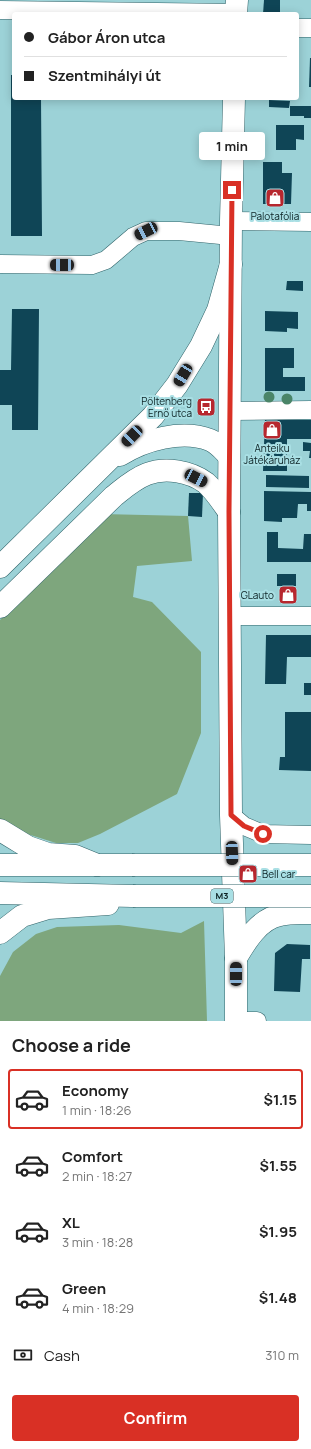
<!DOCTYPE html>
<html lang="en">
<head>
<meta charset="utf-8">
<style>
	body { margin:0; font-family:Manrope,sans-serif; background:#f2f2f2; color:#222; height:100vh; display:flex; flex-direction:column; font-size:15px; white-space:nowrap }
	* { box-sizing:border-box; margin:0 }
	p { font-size:13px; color:#767676 }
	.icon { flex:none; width:22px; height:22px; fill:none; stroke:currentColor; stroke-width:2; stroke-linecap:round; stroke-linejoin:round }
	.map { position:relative; height:1021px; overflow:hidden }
	.sheet { display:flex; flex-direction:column; background:#fff; flex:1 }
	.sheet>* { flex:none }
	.guide { position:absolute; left:12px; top:12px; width:287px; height:88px; border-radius:4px; box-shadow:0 2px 10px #0003; display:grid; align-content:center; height:88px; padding:0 12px; background:#fff }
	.end { position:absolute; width:18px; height:18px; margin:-9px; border:5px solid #d93025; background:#fff; box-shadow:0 0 0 2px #fff }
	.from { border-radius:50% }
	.bubble { position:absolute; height:28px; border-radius:4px; background:#fff; box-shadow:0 2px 10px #0003; font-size:13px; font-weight:700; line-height:28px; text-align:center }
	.car { position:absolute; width:12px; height:24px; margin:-12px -6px; border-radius:5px; box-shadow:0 0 3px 1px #0007; background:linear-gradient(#222 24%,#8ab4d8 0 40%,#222 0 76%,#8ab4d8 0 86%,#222 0) }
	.guide b { display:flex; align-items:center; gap:14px; height:38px; font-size:15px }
	.guide b+b { border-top:1px solid #e0e0e0 }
	.guide i { width:10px; height:10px; background:#222 }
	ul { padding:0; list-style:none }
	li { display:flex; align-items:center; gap:12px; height:60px; margin:0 8px 6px; padding:0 4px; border:2px solid transparent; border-radius:4px }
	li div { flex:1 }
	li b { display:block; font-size:15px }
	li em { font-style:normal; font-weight:700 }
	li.selected { border-color:#d93025 }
	li>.icon { width:36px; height:36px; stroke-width:1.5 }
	h2 { padding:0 12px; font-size:18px; line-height:48px }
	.pay { display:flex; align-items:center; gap:10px; height:44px; padding:0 12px; font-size:15px }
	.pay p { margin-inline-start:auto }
	.button { display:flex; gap:8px; margin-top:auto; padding:8px 12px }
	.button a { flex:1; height:46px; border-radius:4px; background:#d93025; color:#fff; font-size:16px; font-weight:700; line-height:46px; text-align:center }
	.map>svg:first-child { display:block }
</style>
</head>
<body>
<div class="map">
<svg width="311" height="1021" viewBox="0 0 311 1021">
	<rect width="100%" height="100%" fill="#9cd2d7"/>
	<g fill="#7ea67d">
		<path d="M101,514l87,2 4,45 -55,5 -4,31 19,5 49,50v81l-24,61 -77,40 -22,9h-22l-35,-11 -21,-13v-199z"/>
		<path d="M204,921l3,100h-207v-45l13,-24 23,-18 21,-7 62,-2 62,8z"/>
	</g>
	<g fill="#0f4556">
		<path d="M264,0h16v14h-17z"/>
		<path d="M310,58h1v29h-2z"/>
		<path d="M11,75h3v23h27l1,138h-31z"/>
		<path d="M269,100l21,1 -1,7 -20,-1z"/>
		<path d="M290,106h21v12h-7v-2h-14z"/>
		<path d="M276,125h28v15l-8,-1v11h-20z"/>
		<path d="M263,162h19v11h10l-1,31h-28z"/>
		<path d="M287,281h16v10l-17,-1z"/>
		<path d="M12,309h27l-1,121h-26v-25h-12v-35h11z"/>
		<path d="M265,311l33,1v17l-11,-1v4l-22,-1z"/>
		<path d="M265,348h29v20h-11v9h22v14h-40z"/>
		<path d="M265,419l46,1v19h-24v32h-24z"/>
		<path d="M303,442l8,1v15h-2l1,-7h-7z"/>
		<path d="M266,475l43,1v12l-43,-1z"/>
		<path d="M264,491l47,1v19h-4v-7h-9l-1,14h-15v4l-18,-1z"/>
		<path d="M189,493h14l-1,24 -14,-1z"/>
		<path d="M267,532h11v16l25,1 1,-15h7v28h-44z"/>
		<rect x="277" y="574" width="19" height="12"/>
		<path d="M266,635h45v22h-24l-1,27h-21z"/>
		<rect x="304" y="683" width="7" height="12"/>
		<path d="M285,712h26v59l-32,-1 1,-13h5z"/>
		<path d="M287,944l23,1v14h-8l-2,33 -26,-1 1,-38z"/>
	</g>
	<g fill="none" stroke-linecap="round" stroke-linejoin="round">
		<g stroke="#2f6369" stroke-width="19">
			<g id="minor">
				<path d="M0,10l236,3"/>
				<path d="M297,28h14"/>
				<path d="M231,221l80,1"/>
				<path d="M0,264l92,1 14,-5 27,-23 13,-6h33l52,5"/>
				<path d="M229,411l82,-1"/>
				<path d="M230,616h81"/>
				<path d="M231,815l13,11 19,8 48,1"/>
				<path d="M236,1021h21"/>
			</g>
		</g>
		<g stroke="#2f6369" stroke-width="23">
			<g id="major">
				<path d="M236,14l1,-14"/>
				<path d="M234,98l-3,123 -2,291 2,303 5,143v63"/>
				<path d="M0,607l114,-111c10,-8 20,-17 33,-22 18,-7 43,-3 59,9 9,8 16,19 23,29"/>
				<path d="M0,830l28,17 20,7 27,2 22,9h35"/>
				<path d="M0,933l22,-17 26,-8 60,-4"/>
				<path d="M236,958c10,-17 23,-39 44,-43 10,-3 21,-2 31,-2"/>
			</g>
		</g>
		<g stroke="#2f6369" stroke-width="23">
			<g id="highway">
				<path d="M120,455c24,-15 62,-26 90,-15 8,3 14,11 19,16"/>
				<path d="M0,567l153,-151 24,-31 24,-39 17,-36 13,-46"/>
				<path d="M0,865h97"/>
				<path d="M0,893l133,3"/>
			</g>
		</g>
		<use href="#minor" stroke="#fff" stroke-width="18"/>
		<use href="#major" stroke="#fff" stroke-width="22"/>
		<use href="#highway" stroke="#fff" stroke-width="22"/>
		<g stroke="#2f6369" stroke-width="23" stroke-linecap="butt">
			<g id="major-bridge">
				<path d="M132,865h179"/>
				<path d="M133,896h178"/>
			</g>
		</g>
		<use href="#major-bridge" stroke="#fff" stroke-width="22"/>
	</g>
	<g fill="#4a8568">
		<circle cx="269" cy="397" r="5.5"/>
		<circle cx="287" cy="399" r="5.5"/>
	</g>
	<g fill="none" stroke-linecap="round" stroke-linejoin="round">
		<path stroke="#d93025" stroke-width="5" d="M232,190l-3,322 2,303 13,11 19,8"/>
	</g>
	<defs>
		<g id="shop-square" transform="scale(1)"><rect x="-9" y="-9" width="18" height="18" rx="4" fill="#b7272e" stroke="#a9dfe4"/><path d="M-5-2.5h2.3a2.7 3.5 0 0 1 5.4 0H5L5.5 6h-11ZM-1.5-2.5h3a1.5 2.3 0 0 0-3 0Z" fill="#fff"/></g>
		<g id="bus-square" transform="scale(1)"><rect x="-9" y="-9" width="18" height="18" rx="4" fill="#b7272e" stroke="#a9dfe4"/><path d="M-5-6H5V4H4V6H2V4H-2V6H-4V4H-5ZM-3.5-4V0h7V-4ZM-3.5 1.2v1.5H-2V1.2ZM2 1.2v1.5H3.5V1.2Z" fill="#fff"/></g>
	</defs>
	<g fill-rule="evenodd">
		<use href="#shop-square" x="275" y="198"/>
		<use href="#bus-square" x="206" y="407"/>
		<use href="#shop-square" x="272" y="430"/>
		<use href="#shop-square" x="288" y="595"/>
		<use href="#shop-square" x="248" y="874"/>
	</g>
	<g text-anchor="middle" stroke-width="4" stroke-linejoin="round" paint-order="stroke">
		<rect fill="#a9dfe4" stroke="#3b5b5e" stroke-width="1" x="211" y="889" width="22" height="14" rx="3"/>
		<g font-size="9" font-weight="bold" fill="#0c2224">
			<text x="222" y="899">M3</text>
		</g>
		<g font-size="10" fill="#0c2224" stroke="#a9dfe4">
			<text x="275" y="220">Palotafólia</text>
			<text x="192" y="405" text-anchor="end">Pöltenberg<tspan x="192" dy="12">Ernő utca</tspan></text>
			<text x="272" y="452">Anteiku<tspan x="272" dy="12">Játékáruház</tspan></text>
			<text x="274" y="599" text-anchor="end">GLauto</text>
			<text x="262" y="878" text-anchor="start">Bell car</text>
		</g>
	</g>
</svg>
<i class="end from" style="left:263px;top:834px"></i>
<i class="end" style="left:232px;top:190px"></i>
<div class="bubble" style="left:199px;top:132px;width:66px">1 min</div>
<i class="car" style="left:146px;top:231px;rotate:244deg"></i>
<i class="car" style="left:62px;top:265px;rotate:270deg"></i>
<i class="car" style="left:183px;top:375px;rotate:211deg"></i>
<i class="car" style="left:132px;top:436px;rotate:225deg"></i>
<i class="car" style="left:196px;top:478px;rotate:117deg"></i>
<i class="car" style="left:232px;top:853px;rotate:178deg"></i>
<i class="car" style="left:236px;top:974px;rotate:0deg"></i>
<div class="guide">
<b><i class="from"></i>Gábor Áron utca</b>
<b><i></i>Szentmihályi út</b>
</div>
</div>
<section class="sheet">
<h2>Choose a ride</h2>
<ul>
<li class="selected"><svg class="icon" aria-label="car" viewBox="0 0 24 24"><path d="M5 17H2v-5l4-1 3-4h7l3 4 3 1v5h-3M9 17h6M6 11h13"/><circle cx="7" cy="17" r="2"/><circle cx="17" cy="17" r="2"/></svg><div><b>Economy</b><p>1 min · 18:26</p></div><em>$1.15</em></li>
<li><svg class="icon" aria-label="car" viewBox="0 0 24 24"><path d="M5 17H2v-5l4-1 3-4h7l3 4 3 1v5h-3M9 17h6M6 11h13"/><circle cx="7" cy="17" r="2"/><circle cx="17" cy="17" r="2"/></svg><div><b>Comfort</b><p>2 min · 18:27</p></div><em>$1.55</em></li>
<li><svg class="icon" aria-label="car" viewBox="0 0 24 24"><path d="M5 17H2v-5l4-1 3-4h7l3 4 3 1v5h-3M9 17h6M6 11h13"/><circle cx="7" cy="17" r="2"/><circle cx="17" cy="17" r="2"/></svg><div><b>XL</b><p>3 min · 18:28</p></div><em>$1.95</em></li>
<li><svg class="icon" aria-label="car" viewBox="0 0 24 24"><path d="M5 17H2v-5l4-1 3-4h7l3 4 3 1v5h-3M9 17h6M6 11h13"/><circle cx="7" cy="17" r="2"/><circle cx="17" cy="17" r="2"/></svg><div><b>Green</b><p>4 min · 18:29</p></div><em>$1.48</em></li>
</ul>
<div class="pay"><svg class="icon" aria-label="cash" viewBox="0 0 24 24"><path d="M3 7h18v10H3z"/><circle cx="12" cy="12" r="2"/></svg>Cash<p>310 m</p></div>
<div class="button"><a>Confirm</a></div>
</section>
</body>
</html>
